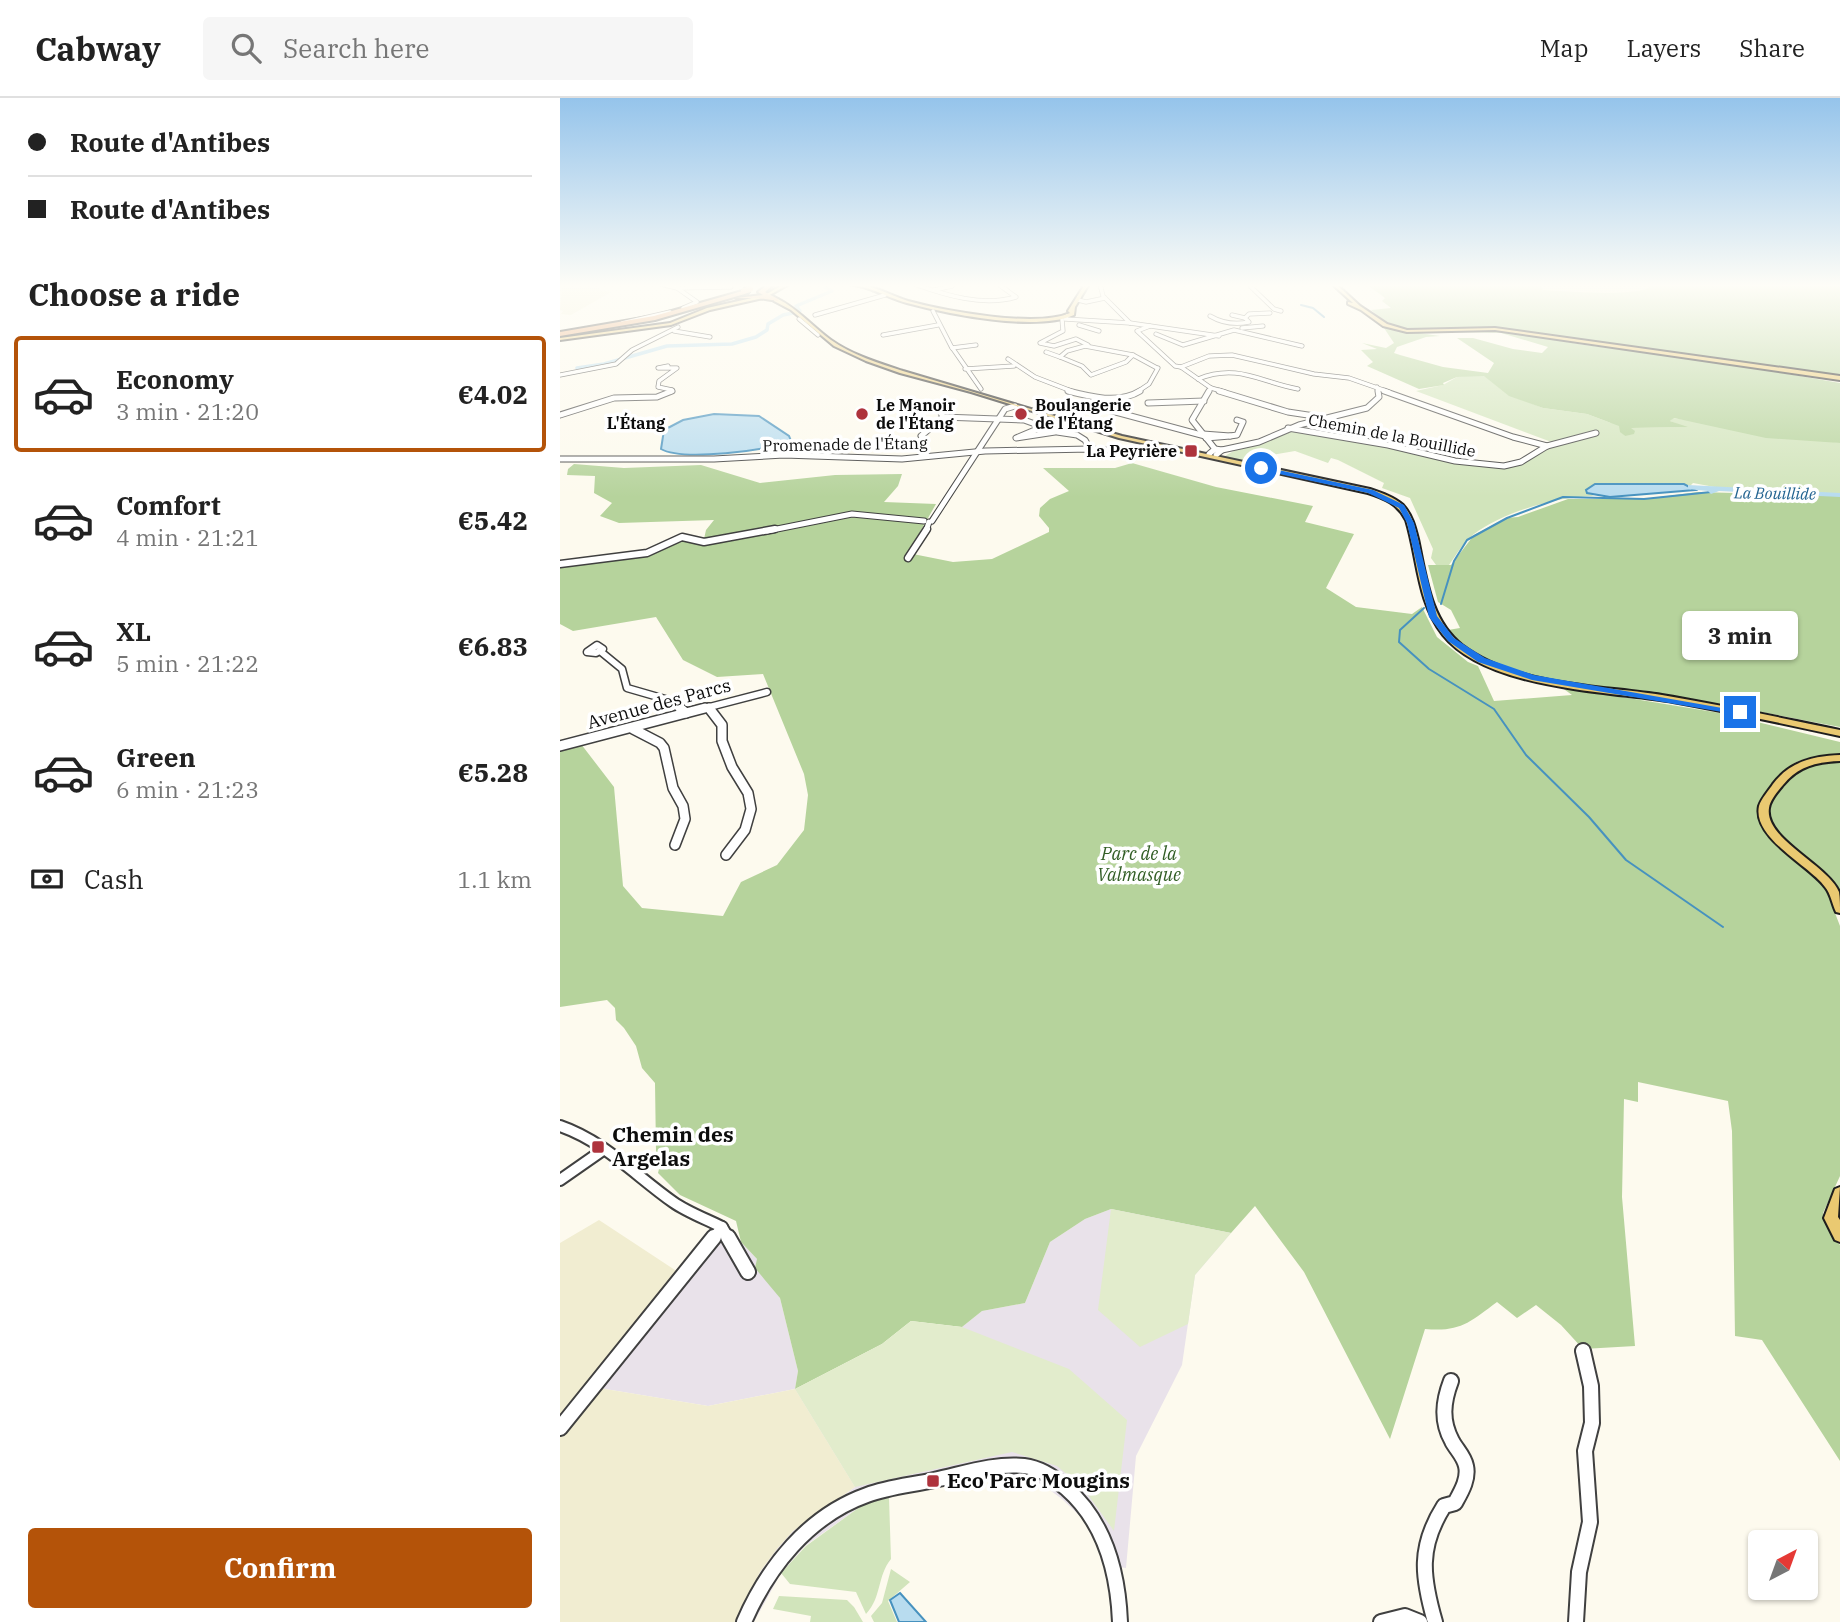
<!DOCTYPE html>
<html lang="en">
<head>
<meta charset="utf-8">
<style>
	body { margin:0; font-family:"IBM Plex Serif",serif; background:#f6f6f6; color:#222; height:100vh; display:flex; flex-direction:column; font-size:26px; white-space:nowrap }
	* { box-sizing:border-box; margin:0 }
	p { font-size:23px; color:#767676 }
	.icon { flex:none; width:38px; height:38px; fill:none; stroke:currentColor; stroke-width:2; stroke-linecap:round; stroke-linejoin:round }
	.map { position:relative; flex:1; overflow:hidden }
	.sheet { display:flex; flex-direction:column; background:#fff; width:560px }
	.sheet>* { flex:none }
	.banner { display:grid; align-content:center; height:154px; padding:0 28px; background:#fff }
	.needle { width:46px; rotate:41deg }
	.buttons { position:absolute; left:1188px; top:1432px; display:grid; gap:14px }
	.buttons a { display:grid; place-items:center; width:70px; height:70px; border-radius:7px; background:#fff; box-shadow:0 2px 5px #0004; font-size:35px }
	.end { position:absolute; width:32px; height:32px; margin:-16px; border:9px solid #1a73e8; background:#fff; box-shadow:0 0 0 4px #fff }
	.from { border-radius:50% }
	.bubble { position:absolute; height:49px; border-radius:7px; background:#fff; box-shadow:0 2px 5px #0004; font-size:23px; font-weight:700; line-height:49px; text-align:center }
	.banner b { display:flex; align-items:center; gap:24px; height:66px; font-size:26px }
	.banner b+b { border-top:2px solid #e0e0e0 }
	.banner i { width:18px; height:18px; background:#222 }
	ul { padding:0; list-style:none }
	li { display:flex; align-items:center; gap:21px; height:116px; margin:0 14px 10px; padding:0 14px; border:4px solid transparent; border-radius:7px }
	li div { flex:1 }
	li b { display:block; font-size:26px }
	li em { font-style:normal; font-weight:700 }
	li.on { border-color:#b45309 }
	li>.icon { width:63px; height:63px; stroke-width:1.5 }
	h2 { padding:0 28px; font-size:32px; line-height:84px }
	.pay { display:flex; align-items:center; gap:18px; height:77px; padding:0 28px; font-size:26px }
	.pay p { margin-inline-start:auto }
	.action { display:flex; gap:14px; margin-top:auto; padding:14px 28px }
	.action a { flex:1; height:80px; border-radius:7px; background:#b45309; color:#fff; font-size:28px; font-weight:700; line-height:80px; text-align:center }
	header { display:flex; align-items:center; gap:42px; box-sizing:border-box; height:98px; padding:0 35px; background:#fff; border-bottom:2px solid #e0e0e0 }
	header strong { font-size:33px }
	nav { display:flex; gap:38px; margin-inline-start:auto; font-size:24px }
	.search { width:490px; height:63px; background:#f6f6f6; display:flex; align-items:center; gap:18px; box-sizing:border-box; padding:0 24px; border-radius:7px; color:#767676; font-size:26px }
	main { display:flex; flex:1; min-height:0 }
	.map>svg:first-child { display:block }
</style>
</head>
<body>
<header>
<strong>Cabway</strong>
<div class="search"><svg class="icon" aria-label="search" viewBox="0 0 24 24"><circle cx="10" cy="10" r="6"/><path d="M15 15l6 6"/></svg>Search here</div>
<nav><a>Map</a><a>Layers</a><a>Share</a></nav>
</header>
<main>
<section class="sheet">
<div class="banner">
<b><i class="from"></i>Route d'Antibes</b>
<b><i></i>Route d'Antibes</b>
</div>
<h2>Choose a ride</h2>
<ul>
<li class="on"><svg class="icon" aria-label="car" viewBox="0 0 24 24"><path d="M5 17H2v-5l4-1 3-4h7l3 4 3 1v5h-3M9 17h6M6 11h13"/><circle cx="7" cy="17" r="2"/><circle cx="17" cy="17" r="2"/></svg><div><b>Economy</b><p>3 min · 21:20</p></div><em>€4.02</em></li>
<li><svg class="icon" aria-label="car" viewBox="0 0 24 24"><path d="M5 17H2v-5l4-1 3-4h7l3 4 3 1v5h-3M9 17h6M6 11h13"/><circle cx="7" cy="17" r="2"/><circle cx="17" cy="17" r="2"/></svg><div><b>Comfort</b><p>4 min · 21:21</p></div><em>€5.42</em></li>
<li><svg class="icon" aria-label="car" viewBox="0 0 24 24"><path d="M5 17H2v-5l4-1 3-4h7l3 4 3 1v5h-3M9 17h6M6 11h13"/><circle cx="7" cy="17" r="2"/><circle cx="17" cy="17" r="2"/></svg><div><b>XL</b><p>5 min · 21:22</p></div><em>€6.83</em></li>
<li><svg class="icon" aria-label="car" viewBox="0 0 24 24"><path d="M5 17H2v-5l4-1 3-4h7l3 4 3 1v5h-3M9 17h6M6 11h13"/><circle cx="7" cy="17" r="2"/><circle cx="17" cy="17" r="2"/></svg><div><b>Green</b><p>6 min · 21:23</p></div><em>€5.28</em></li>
</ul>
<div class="pay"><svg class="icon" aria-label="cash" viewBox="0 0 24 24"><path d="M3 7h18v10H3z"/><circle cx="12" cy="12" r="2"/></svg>Cash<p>1.1 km</p></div>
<div class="action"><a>Confirm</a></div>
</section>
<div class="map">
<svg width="1280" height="1524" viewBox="0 0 1280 1524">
	<rect width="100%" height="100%" fill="#fdfaee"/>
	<path fill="#e9e2ea" d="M551,1111l120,24 -36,42 -13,90 -46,91 -10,112 -21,-3 -10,-25 -14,-23 -19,-18 -19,-14 -42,-10 -133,26 -63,45 -24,27 -27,49h-19l25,-50 16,-23 17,-18 62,-44 -60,-98 -87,17 -109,-18 123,-155 19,9 16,17 23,39 18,73 -3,18 167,-62 20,-16 43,-8 25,-61 35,-23z"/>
	<g fill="#f1edd1">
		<path d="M979,186l75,2 23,-2 13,3 -6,4 -17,2 -84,-3z"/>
		<path d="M25,189l15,1v2l11,2 -40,23 -10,-1 2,-3 -3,-1 2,-22z"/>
		<path d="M39,1122l79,52 -79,116 109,18 87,-17 60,98 -62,44 -16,18 -17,23 -25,50h-175v-379z"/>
	</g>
	<g fill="#d1e4bb" fill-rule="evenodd">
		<path d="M1093,249l99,28 -132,52 1,5 4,4 4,-8 56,-1 -15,-6 3,-3 167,25v51l-104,-3 -43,-8 -3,3 -86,-2 -17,9 7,3c-36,0 -91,16 -120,38 -11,8 -17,20 -25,31h-13l-5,-7 2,-9 -23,-51 -28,-10 2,-5 -46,-23 -7,-2 -3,5 -33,-12 -42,7 -5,4 -24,-5c10,-9 58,-25 73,-26l198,36h20l39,-24 -138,-52 27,-6 14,-8 175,-23zM947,296l86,16 18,13 -24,-9 -44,-6z"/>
		<path d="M329,1400l2,61c-14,17 -9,38 -25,55l-10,-22 -66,-8 -9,-11 25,-27 62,-45z"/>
		<path d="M331,1471l19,13 -22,19 9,21h-23l-3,-6 11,-13z"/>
		<path d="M219,1498l68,4 7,7 9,15h-53l1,-6 -38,-7z"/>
	</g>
	<g fill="#b6d39c">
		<path d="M823,186h156l4,6c21,1 94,7 106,-3l-12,-3h203v93l-344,-49h-61c-24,7 -46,-2 -64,-18l20,-2 -9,-7 3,-3 -16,-12z"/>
		<path d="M824,230l56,8 -14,1 -29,10 -3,6 6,2 43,12 45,6 6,-10 -37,-25h16l40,11 29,4 6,-6 -47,-14 -50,-1 42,-2 92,15 135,17 120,21v60l-74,-5 -92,-20 -4,3 18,6 -57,1 4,3 -1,3 -9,2 -5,-4 -1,-6 -32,-12 -44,-6 -34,-12 -25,-20 -27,1 -14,6 1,2 -25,4 -52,-23 6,-4 -12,-12 16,-1 -15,-6 24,5 8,-5z"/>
		<path d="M572,365l84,24 97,19 -8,16 49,12 -28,54 30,19 56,7 10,-7 15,30 31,25 10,4 16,35 78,-6 -11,-8 159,26 120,29v13c-36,1 -51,4 -72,35 -4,6 -9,12 -10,19l6,18 61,60 15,39v250l-17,37 7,20 10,12v216l-78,-121 -27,-4 -3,-205 -4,-30 -90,-19v20l-14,-3 -2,98 13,149 -52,3 -22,-24 -25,-20 -19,13 -20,-16c-28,21 -37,30 -72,27l-35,110 -86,-167 -49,-66 -24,27 -120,-24 -26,10 -35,23 -25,61 -43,8 -20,16 -51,-6 -29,23 -87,45 3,-18 -18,-73 -25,-30 2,-9 -16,-17 -5,-21 -56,-26 -22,-22 2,-8 -4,-14 -1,-68 -13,-15 -6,-22 -12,-18 -8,-8 -1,-12 -8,-8 -47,7v-260l21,-3 33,43 9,99 19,22 81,8 18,-34 36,-17 27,-35 4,-35 -4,-21 -41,-100 -46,3 -34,-17 -27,-43 -83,14 -13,-7v-59l87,-9 28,-13 29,-4 2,-9 8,-10 -95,3 -19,-7 12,-13 -18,-10 1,-17 -28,-1 1,-6 6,-5 50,4 77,-3 59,18 75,-8 67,-1 -4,12 -14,16 52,2 -28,49 45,9 39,-3 57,-27v-4l-10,-12 1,-8 10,-9 19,-8 -26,-23h72z"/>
		<path d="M1138,394l142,4v231c-59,-11 -118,-23 -178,-33 -73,-12 -160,-8 -214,-64l12,-2 -9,-18 -13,-8 -10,-37h23l23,-30 32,-17 12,-1 50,-18h76z"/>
		<path d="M1280,664v132c-16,-28 -66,-51 -72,-81 10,-37 36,-50 72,-51z"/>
	</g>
	<g fill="#e2eccc">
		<path d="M551,1111l120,24 -36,42 -7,49 -48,23 -42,-37z"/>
		<path d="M351,1223l51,6 107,42 58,51 -13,111 -31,-43 -26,-22 -45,-14 -157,35 -60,-98 87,-45z"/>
	</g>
	<g fill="#b8dcef" stroke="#4792bf" stroke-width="2">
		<path d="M154,316l45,2 30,20 2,5c-21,10 -110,20 -130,8l3,-19 19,-10z"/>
		<path d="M1035,386h89l11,6 -85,7 -23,-4 -1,-3z"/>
		<path d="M340,1495l26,29h-27l-9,-22z"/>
	</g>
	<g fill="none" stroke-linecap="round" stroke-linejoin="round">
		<g stroke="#4792bf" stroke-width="2">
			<path d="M741,207l12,3 11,9"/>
			<path d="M881,506l13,-43 13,-21 40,-22 56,-21 81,2 67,-7"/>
			<path d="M864,510l-24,22 -1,12 30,27 65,40 32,46 63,62 37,43 97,67"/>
		</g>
		<g stroke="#b8dcef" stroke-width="3.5">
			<path d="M240,213l-4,-5 36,-15 -7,-4 5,-3"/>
			<path d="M17,270l27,-4 63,-18 65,-2 24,-7 11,-7 1,-6 15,-9 10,-2"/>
		</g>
		<path fill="#b8dcef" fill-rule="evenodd" d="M1128,387l152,8v4l-121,-6 -8,3 -3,-3 -20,-2z"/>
		<g stroke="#404040" stroke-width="5">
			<g id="minor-far5">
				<path d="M100,186l17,4 20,14 -14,6"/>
				<path d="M354,186c31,11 69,23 102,13l-18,-13"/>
				<path d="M540,186l3,12 27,27"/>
				<path d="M688,186l26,25 7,2"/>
				<path d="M117,190l54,-1"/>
				<path d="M374,192l18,-4 -5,-2"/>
				<path d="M519,199l-1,3 8,2 19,-4"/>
				<path d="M373,213l18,35 30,43"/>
				<path d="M255,217l70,-20"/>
				<path d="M672,217l13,3"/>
				<path d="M507,218l-2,3 65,4 89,13"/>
				<path d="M650,218c12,7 25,9 39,6l-4,-4 4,-4 21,-1"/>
				<path d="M239,221l19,16"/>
				<path d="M502,221l1,12 -23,12 14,3 22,-7 12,6"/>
				<path d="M62,225l48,-11"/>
				<path d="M519,227l20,6"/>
				<path d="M590,228l-13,5 38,35 6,1 30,21 -3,4"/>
				<path d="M682,230l21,-2"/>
				<path d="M114,233l36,6"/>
				<path d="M596,236l27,11 51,-15 68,16"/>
				<path d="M323,237l55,-10"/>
				<path d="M525,248l48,9 -7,7 -35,13 -9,-9 -22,-9 7,-6z"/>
				<path d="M392,250l24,-3"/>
				<path d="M486,254l14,5"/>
				<path d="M573,257l24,13"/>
				<path d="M448,261l27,18 39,15"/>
				<path d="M108,268l-10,2h19l-18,13 -1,6 14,3 -1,2"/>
				<path d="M621,269l28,-11 23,-1 82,19 35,4 40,14"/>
				<path d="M405,271l49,-3"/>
				<path d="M0,277l56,-11 16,-14 46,-23"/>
				<path d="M638,281c40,-16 62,3 100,10"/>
				<path d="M817,289l1,5"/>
				<path d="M651,290l14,4"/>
				<path d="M577,294l12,-8 9,-16"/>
			</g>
		</g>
		<g stroke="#404040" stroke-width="7">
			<g id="minor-far4">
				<path d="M508,293c23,6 51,13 72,0"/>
				<path d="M649,293l-17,29 23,29"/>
				<path d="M659,293l69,21 33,5"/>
				<path d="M824,293l129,46 34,9"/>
				<path d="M535,301l-1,6 3,2 108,29"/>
				<path d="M588,305l56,-2"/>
				<path d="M0,317l54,-17 43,-1 15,-6"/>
				<path d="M383,319l81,3 33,12 20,3 8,5 5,9"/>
				<path d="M482,329l-26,11 39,-6"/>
				<path d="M728,330l100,17 67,16 49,5 17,-4 26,-16 49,-13"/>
				<path d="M643,336l27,2 -24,2"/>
				<path d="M361,338l22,-19 -6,-12"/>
				<path d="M670,338l7,-1 6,-13 -6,-2"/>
				<path d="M662,352l37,-8 40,-17 68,-17 12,-11 -1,-6"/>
				<path d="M649,356l6,-5 7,1 -6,5"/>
				<path d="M0,361h154l70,-4 118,4 83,-8 105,-2 61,4 21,-5"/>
				<path d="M372,423l73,-112 10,-3"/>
				<path d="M207,433l85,-17 72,7"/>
				<path d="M366,433l3,-9"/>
			</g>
		</g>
		<g stroke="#404040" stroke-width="9">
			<g id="minor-far3">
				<path d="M348,460l19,-29"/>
				<path d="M0,466l87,-11 35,-16 22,5 71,-13"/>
				<path d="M37,547l6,4 -7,4 -9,-1z"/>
				<path d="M40,553l22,18 5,19 45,13 10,9"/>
				<path d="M148,609l2,3"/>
				<path d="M138,612l69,-18"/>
			</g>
		</g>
		<g stroke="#404040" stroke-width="12">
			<g id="minor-far2">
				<path d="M120,610l6,5"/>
				<path d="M149,610l13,17v16l10,26 16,26 3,16 -6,21 -19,25"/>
				<path d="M73,631l27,14 4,5 9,40 10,18 2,13 -10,26"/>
				<path d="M0,648l145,-38"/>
			</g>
		</g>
		<g stroke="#404040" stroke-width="14">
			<g id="minor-far1">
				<path d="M0,1028c44,15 76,50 113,76 14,10 33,17 49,25l-9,12"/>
				<path d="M0,1082l43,-30"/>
				<path d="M162,1129l7,12"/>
			</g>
		</g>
		<g stroke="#404040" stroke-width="18">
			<g id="minor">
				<path d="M168,1139l20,35"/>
				<path d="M0,1330l154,-191"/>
				<path d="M184,1524c24,-55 64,-106 123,-127 21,-8 45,-10 67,-15 29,-6 59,-17 90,-14 16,2 30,11 42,22 39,34 52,84 54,134"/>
				<path d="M821,1524l24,-6 15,6"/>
				<path d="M875,1524c-13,-45 -17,-75 9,-116l11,-3c6,-11 14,-24 11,-37 -2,-10 -10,-17 -14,-25 -11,-20 -9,-39 -1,-60"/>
				<path d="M1016,1524l3,-50 11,-50 -5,-71 7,-28 -1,-37 -8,-35"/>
			</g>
		</g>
		<g stroke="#1e1e1e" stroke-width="4">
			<g id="major">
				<path d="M224,186h5l-21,12 -3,-1z"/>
				<path d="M291,186c21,0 38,11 57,17 37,10 128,27 162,12l-2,-2 17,-27h4l-14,23 -1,8c-38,17 -126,-1 -167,-12 -12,-3 -23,-9 -35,-13 -7,-3 -15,-4 -21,-6z"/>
				<path d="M772,186h4l24,22 27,18 20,6 88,-2 345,48v4l-345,-50 -88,2 -24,-6 -22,-16 -13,-6v-2l5,1z"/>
				<path d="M201,198l2,2 -53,12 -39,15 -111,15v-2l110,-15 37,-15z"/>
				<path d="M214,201h4c20,10 35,28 53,41 21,15 48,23 72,31l219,65 248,53c12,4 24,8 33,16 9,10 12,22 15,34 8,37 12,81 44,106 54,41 136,40 200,50 60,10 119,23 178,35v6c-55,-12 -111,-24 -167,-34 -64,-11 -186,-12 -230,-67 -26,-33 -25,-76 -37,-115 -8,-16 -22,-22 -38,-27l-249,-55 -148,-46 -71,-19 -34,-12 -32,-15 -43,-36 -17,-9z"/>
				<path d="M1280,657v6c-23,1 -42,5 -57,24 -5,6 -13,15 -14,23 -5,31 59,57 70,84 1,6 1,14 1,21l-4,-1c-4,-8 -5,-18 -11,-25 -15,-21 -73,-49 -66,-81 2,-7 10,-16 14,-22 17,-23 41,-28 67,-29z"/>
				<path d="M1280,1089l-2,30 2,3v22l-5,-2 -11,-22 11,-29z"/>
			</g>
		</g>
		<g stroke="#1e1e1e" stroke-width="4">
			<g id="highway">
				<path d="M208,186h6l-9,8 13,7v2l-20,-3h-22l27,-3 -5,-3z"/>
				<path d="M186,192l2,3 -93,27 -95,16v-4l94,-16z"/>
			</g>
		</g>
		<use href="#minor-far5" stroke="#fff" stroke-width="3.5"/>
		<use href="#minor-far4" stroke="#fff" stroke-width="5"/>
		<use href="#minor-far3" stroke="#fff" stroke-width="6"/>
		<use href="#minor-far2" stroke="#fff" stroke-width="9"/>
		<use href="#minor-far1" stroke="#fff" stroke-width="10"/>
		<use href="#minor" stroke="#fff" stroke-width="14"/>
		<use href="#major" fill="#eac971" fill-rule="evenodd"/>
		<use href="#highway" fill="#e59c64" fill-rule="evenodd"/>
		<g stroke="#1e1e1e" stroke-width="8" stroke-linecap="butt">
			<path id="highway-bridge" d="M184,193l6,-2"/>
		</g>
		<use href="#highway-bridge" stroke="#e59c64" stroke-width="6"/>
	</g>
	<linearGradient id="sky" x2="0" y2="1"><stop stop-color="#95c4eb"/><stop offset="0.47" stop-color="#fefdf7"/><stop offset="1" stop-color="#fefdf7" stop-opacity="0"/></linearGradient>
	<rect width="1280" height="399" fill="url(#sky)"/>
	<path fill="#1a73e8" d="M699,368l114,24 31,15 10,18 23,93 17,22 31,20 49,17 211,37 -5,3 -208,-35 -54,-18 -30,-21 -19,-24 -22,-94 -8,-15 -31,-15 -107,-23z"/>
	<g fill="#ae333d" stroke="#fff" stroke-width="2.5">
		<circle cx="302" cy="316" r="7"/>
		<circle cx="461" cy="316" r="7"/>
		<rect x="624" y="346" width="14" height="14" rx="3.5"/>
		<rect x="31" y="1042" width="14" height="14" rx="3.5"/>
		<rect x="366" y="1376" width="14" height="14" rx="3.5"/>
	</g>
	<g text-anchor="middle" stroke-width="7" stroke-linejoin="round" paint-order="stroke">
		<g font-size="16" font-weight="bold" fill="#0d0d0d" stroke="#fff" text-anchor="start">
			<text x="316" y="313">Le Manoir<tspan x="316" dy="18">de l'Étang</tspan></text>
			<text x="475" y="313">Boulangerie<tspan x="475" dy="18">de l'Étang</tspan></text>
			<text x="617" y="359" text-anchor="end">La Peyrière</text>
		</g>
		<g font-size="16" font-weight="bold" fill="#0d0d0d" stroke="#fff">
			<text x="76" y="331">L'Étang</text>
		</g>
		<g font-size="16" fill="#0d0d0d" stroke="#fff">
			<text transform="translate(832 337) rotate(11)" y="6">Chemin de la Bouillide</text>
			<text transform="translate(285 346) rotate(-1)" y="6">Promenade de l'Étang</text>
		</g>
		<g font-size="16" font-style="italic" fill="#236491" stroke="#fff">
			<text transform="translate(1215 395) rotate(1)" y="6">La Bouillide</text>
		</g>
		<g font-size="18" fill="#0d0d0d" stroke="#fff">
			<text transform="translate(99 606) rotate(-15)" y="6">Avenue des Parcs</text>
		</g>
		<g font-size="18" font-style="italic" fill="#315d24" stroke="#fff">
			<text x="579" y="762">Parc de la<tspan x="579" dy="21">Valmasque</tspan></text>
		</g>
		<g font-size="21" font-weight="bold" fill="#0d0d0d" stroke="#fff" text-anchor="start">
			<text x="52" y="1044">Chemin des<tspan x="52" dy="24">Argelas</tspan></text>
			<text x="387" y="1390">Eco'Parc Mougins</text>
		</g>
	</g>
</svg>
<div class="buttons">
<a><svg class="needle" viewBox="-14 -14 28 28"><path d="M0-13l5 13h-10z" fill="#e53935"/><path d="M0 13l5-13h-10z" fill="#767676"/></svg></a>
</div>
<i class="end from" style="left:701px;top:370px"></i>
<i class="end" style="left:1180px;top:614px"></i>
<div class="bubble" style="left:1122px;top:513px;width:116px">3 min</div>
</div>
</main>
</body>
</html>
